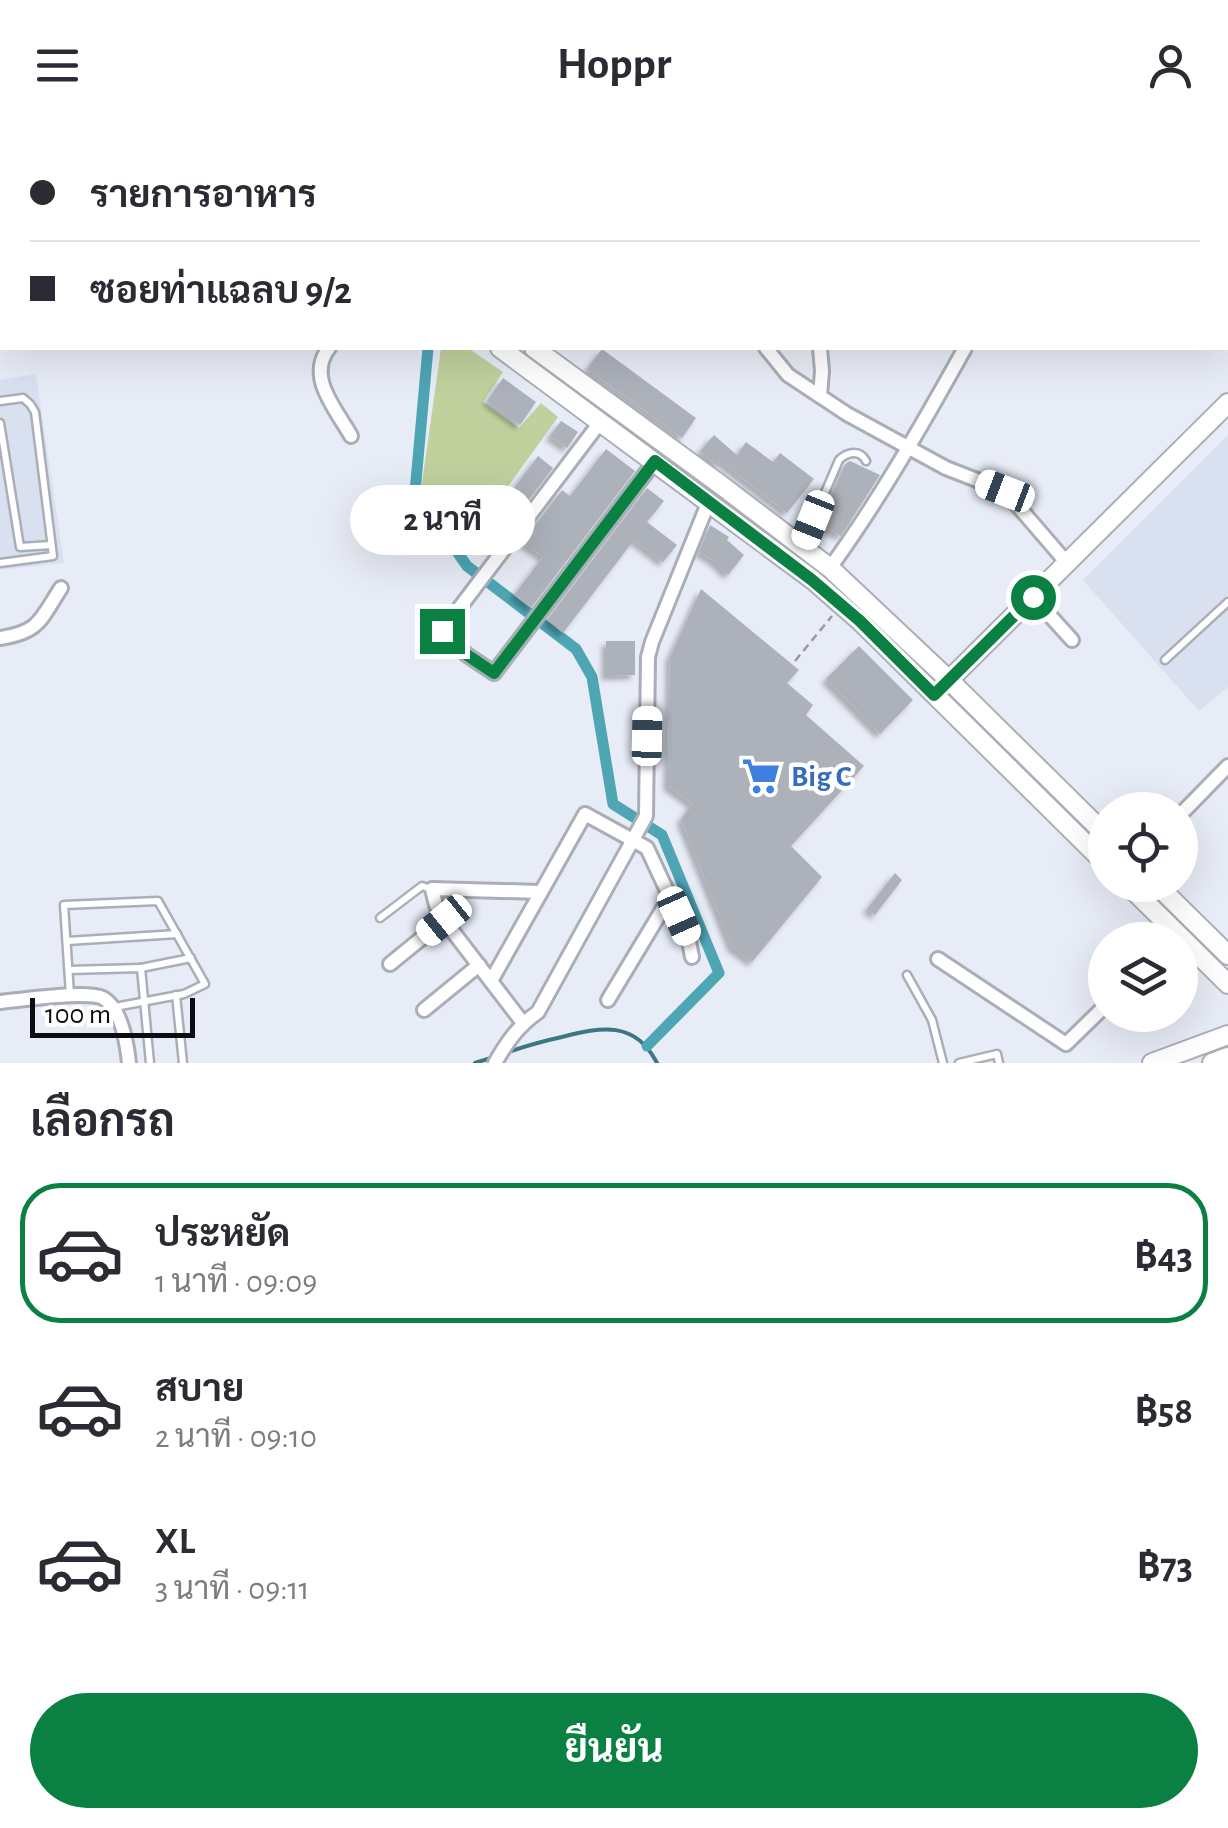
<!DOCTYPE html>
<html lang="th">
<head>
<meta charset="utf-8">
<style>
	body { margin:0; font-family:"Alegreya Sans",Sarabun,sans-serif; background:#f7f7f7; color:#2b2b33; height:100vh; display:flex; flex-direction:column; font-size:38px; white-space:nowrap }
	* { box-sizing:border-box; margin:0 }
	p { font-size:32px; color:#7c7c81 }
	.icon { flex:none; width:55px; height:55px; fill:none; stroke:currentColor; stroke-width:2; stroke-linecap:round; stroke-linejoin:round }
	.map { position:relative; height:933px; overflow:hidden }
	.details { display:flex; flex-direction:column; background:#fff; flex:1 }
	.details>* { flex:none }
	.top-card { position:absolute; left:0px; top:0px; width:1230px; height:220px; box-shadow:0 10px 40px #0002; display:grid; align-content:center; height:220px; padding:0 30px; background:#fff }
	.fabs { position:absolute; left:1088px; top:662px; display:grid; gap:20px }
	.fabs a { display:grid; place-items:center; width:110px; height:110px; border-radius:50%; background:#fff; box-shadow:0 10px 40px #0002; font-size:50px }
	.scale { position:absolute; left:30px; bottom:25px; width:165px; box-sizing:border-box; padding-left:10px; border:5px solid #0b0d10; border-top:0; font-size:28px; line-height:35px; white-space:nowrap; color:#0b0d10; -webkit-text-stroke:8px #fff; paint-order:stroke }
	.end { position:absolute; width:45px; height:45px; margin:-22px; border:12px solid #0b8043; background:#fff; box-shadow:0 0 0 5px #fff }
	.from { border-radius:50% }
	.bubble { position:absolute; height:70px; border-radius:35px; background:#fff; box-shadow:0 10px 40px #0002; font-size:32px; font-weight:700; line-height:70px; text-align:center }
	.car { position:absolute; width:30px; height:60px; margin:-30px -15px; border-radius:12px; box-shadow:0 0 8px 2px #0007; background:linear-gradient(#fff 24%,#345 0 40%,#fff 0 76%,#345 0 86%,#fff 0) }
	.top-card b { display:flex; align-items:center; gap:35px; height:95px; font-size:38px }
	.top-card b+b { border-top:2px solid #e1e1e2 }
	.top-card i { width:25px; height:25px; background:#2b2b33 }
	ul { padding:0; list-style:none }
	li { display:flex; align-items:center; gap:30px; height:140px; margin:0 20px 15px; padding:0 10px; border:5px solid transparent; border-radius:40px }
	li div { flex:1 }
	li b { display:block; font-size:38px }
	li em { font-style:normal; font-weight:700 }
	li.active { border-color:#0b8043 }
	li>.icon { width:90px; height:90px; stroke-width:1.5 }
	h2 { padding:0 30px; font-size:45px; line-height:120px }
	.cta { display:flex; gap:20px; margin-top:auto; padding:20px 30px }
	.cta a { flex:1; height:115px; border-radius:60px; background:#0b8043; color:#fff; font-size:40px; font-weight:700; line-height:115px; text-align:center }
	header { display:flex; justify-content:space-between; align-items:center; height:130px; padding:0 30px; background:#fff; font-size:45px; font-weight:700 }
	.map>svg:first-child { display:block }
</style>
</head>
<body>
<header><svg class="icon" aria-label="menu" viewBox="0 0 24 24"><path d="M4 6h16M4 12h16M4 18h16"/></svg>Hoppr<svg class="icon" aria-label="person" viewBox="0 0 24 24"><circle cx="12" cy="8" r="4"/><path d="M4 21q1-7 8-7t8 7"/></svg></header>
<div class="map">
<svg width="1228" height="933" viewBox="0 0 1228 933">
	<defs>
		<filter id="shadow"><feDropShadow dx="-4.5" dy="4.5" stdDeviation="2.5" flood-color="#0004"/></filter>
	</defs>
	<rect width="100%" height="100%" fill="#e8ecf6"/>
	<g fill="#d9e1f1">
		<path d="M36,244l28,189 -64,7v-190z"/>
		<path d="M1228,305v252l-29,24 -116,-131z"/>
	</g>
	<g fill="#c0d19e">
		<path d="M0,0h186l4,2h-188v76l-2,1z"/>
		<path d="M441,218h27l35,24 -20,30 36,26 22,-25 17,14 -95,132 -42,-59z"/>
	</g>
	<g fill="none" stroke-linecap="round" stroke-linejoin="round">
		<g stroke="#3a7783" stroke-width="4">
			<path d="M508,922c18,-6 35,-11 54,-15 39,-10 73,-17 95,26"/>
			<path d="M475,933l19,-6"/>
		</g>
		<path stroke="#4ea5b4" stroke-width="11" d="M428,218l-13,144 52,74 109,83 16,28 21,127 49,31 57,138 -72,73"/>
	</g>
	<g fill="#adb1ba" filter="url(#shadow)">
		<path d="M602,219l94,69 -14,20 -95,-69z"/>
		<path d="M503,248l33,24 -16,23 -33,-24z"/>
		<path d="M561,291l17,11 -11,16 -17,-12z"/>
		<path d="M714,305l23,20 9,-13 27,20 7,-9 34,26 -27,34 -67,-52 -4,4 -16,-14z"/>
		<path d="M606,319l29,22 -104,137 -17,-13 29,-38 -21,-15 40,-52 8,6z"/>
		<path d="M538,326l15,12 -61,81 -15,-12z"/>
		<path d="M850,331l30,14 -39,61 -22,-12 26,-60z"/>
		<path d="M647,358l17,13 -17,21 30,23 -14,17 -29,-22 -71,93 -16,-13z"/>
		<path d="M710,395l19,12 -2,3 17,15 -16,20 -14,-14 -15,-9z"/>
		<path d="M701,459l98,81 -12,13 26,22 -7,10 58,51 -73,80 31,31 -70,85 -20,-15 -51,-127 11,-16 -24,-18 2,-129z"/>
		<path d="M606,511h29v34l-29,1z"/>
		<path d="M859,516l54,54 -33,34 -54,-55z"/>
		<path d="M895,743l7,7 -27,35 -8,-6z"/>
	</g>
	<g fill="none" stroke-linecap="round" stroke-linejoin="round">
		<g stroke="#aaaeb7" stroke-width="11">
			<g id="lane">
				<path d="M650,0l2,2"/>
				<path d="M88,2v-2"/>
				<path d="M708,2l1,-2"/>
				<path d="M0,186l2,-1"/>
				<path d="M0,271l23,-3 7,6 5,8 18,144 -53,7"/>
				<path d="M0,293l20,124 31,-2"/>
				<path d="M802,416l37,-86c8,-8 21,-11 27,1"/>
				<path d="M1165,530l63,-58"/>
				<path d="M380,788l42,-32 9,3"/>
				<path d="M67,811l110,-7"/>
				<path d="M141,838l50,-10"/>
				<path d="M69,840l72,-2 9,95"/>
				<path d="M907,845l25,45 11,43"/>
				<path d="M70,865l-6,-90 94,-4 47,83 -21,10 -69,13"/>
				<path d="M176,865l7,68"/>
				<path d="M959,933l38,-9 2,9"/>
			</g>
		</g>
		<g stroke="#aaaeb7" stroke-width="18">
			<g id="street">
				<path d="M483,0l4,2"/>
				<path d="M1153,0l4,2"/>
				<path d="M256,2l1,-2"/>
				<path d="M361,2l2,-2"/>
				<path d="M810,2l1,-2"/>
				<path d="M1228,122v1"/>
				<path d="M329,218c-23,29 7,61 22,88"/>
				<path d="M766,218l22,27 59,39 99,54 59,23 62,72"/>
				<path d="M820,218l2,23 -2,25"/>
				<path d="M601,291l-159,210 25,24 27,18 161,-212"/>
				<path d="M830,438c52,-72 92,-143 135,-220"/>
				<path d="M1033,467l39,43"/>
				<path d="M0,508c40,-6 40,-18 61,-50"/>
				<path d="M1180,685l48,-49"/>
				<path d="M938,829l128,85 39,-38"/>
				<path d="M390,834l54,-44"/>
				<path d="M491,851l94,-167 62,34 41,88 4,21"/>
				<path d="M608,870l62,-103"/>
				<path d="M0,872c21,-2 87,-12 103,-4 19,11 24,46 26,65"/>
				<path d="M424,880l55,-45"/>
				<path d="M523,893l-79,-103 -8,-15 -4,-16 109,3"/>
				<path d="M495,933c12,-21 23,-37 43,-51l108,-196 2,-159 4,-15 57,-141"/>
			</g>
		</g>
		<g stroke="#aaaeb7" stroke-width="22">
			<g id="secondary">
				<path d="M212,0l3,2"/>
				<path d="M240,0l3,2"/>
				<path d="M579,2l2,-2"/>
				<path d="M500,218l313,232 47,41 245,242"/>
				<path d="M534,218l187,137 109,83 119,112 156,154"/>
				<path d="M941,558l287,-285"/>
				<path d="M1128,755l100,99"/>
				<path d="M1157,755l71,70"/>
				<path d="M1152,933l76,-28"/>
				<path d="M1212,933l16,-6"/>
			</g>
		</g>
		<g stroke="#aaaeb7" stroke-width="25">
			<path id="primary" d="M0,102l2,-1"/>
		</g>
		<path stroke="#979aa2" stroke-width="2.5" stroke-dasharray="8 5" stroke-linecap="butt" d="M795,531l37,-45"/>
		<use href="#lane" stroke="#fff" stroke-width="6"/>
		<use href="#street" stroke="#fff" stroke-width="12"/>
		<use href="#secondary" stroke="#fff" stroke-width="18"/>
		<use href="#primary" stroke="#fff" stroke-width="20"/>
	</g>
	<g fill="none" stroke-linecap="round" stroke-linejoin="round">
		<path stroke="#0b8043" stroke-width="12" d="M442,501l25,24 27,18 161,-212 157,119 48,41 74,74 99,-98"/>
	</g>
	<defs>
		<g id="supermarket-bare" transform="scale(3)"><path d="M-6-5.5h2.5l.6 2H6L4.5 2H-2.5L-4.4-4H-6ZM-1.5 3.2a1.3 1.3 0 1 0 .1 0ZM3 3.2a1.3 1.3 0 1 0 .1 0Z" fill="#3f7fe0" stroke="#fff" stroke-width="2.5" paint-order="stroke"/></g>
	</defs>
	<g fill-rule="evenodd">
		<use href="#supermarket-bare" x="761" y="646"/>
	</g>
	<g text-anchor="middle" stroke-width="9" stroke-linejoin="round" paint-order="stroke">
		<g font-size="30" font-weight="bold" fill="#366cbe" stroke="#fff" text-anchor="start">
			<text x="791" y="656">Big C</text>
		</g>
	</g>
</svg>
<div class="fabs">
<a><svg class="icon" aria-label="locate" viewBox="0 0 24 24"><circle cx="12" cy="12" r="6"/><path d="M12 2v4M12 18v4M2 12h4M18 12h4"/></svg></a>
<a><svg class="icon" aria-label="layers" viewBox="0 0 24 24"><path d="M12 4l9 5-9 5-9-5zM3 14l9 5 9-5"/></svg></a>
</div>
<div class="scale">100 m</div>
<i class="end from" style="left:1033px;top:467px"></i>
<i class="end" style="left:442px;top:501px"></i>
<div class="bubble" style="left:350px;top:355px;width:185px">2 นาที</div>
<i class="car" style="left:1005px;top:361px;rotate:291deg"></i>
<i class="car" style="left:813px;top:390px;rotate:202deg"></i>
<i class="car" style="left:647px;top:606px;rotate:1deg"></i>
<i class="car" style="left:679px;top:786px;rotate:156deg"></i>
<i class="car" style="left:444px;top:790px;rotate:231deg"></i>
<div class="top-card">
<b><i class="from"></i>รายการอาหาร</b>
<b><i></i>ซอยท่าแฉลบ 9/2</b>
</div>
</div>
<section class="details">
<h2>เลือกรถ</h2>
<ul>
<li class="active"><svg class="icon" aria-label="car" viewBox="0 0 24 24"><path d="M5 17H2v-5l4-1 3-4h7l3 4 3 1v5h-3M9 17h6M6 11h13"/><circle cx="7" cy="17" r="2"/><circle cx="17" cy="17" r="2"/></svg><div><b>ประหยัด</b><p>1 นาที · 09:09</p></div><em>฿43</em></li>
<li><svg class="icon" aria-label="car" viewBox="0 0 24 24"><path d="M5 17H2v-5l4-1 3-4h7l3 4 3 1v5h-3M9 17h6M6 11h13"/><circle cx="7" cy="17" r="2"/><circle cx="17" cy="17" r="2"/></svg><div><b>สบาย</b><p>2 นาที · 09:10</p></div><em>฿58</em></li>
<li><svg class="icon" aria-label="car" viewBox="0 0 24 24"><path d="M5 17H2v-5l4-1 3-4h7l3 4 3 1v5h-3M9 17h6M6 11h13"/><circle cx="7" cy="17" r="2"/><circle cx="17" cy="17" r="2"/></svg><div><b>XL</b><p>3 นาที · 09:11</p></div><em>฿73</em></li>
</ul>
<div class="cta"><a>ยืนยัน</a></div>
</section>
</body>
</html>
